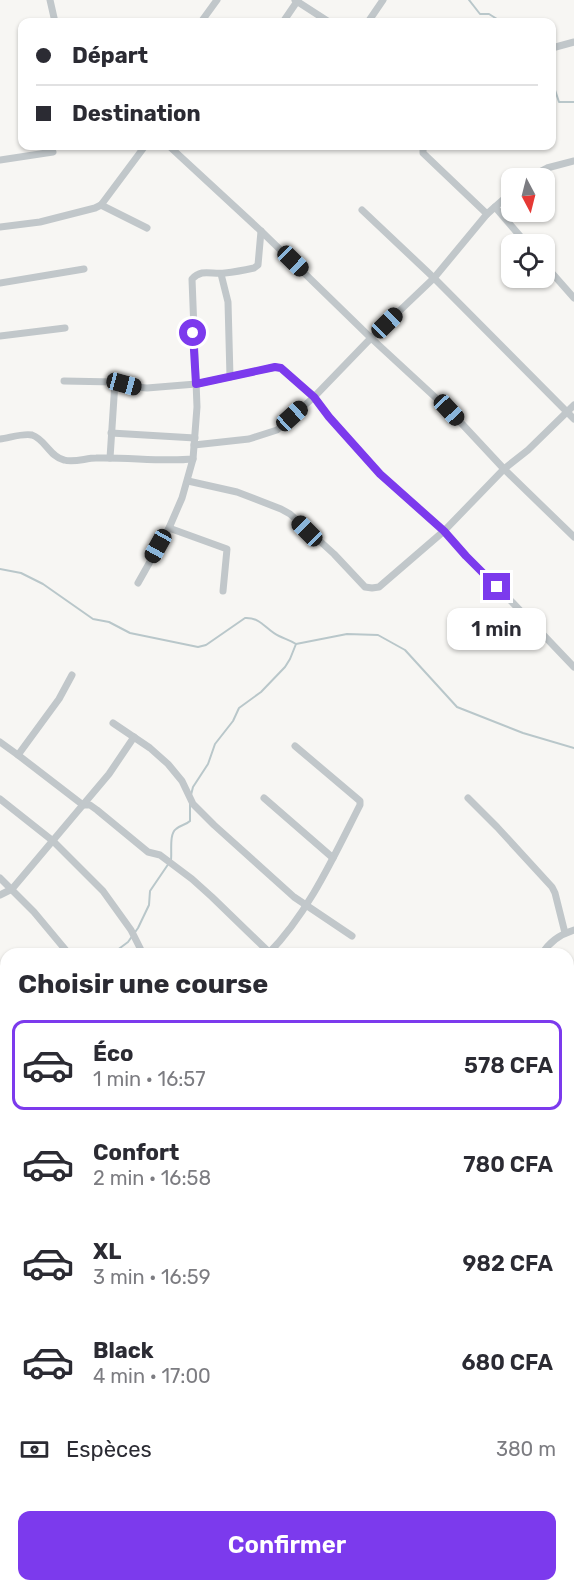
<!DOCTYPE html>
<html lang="fr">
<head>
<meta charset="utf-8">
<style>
	body { margin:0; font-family:Rubik,sans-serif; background:#f7f7f7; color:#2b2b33; height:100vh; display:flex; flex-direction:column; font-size:22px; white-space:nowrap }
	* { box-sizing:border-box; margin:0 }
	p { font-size:20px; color:#7c7c81 }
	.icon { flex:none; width:33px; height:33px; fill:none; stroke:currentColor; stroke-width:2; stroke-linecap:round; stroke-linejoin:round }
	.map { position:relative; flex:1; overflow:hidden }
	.details { position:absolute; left:0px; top:948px; width:574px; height:644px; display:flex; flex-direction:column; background:#fff; border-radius:18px 18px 0 0; box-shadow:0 2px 4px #0004 }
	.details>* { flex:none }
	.guide { position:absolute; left:18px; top:18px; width:538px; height:132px; border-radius:12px; box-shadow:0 2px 4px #0004; display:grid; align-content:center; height:132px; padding:0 18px; background:#fff }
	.needle { width:39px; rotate:173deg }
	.controls { position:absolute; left:501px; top:168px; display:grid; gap:12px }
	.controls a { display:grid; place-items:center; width:54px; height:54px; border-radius:12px; background:#fff; box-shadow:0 2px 4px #0004; font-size:30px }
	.end { position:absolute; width:27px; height:27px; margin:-14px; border:8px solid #7c3aed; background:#fff; box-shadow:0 0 0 3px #fff }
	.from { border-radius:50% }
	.bubble { position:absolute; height:42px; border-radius:12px; background:#fff; box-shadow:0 2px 4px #0004; font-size:20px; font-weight:600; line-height:42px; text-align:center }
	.car { position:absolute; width:18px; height:36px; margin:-18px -9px; border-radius:8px; box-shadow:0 0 4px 2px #0007; background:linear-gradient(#222 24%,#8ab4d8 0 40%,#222 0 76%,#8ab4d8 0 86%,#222 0) }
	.guide b { display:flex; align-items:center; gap:21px; height:57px; font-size:22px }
	.guide b+b { border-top:2px solid #e1e1e2 }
	.guide i { width:15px; height:15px; background:#2b2b33 }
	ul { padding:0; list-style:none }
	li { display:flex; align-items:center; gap:18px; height:90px; margin:0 12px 9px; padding:0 6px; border:3px solid transparent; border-radius:12px }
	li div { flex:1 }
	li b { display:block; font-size:22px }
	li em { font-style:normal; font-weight:600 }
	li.active { border-color:#7c3aed }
	li>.icon { width:54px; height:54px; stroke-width:1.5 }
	h2 { padding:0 18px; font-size:27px; line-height:72px }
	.pay { display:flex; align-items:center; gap:15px; height:66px; padding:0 18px; font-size:22px }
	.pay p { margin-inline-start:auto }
	.primary-button { display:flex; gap:12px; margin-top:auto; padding:12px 18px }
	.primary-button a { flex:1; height:69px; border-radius:12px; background:#7c3aed; color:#fff; font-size:24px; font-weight:600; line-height:69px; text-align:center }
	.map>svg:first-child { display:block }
</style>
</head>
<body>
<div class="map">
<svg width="574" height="1591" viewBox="0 0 574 1591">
	<rect width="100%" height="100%" fill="#f7f6f3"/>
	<path fill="#e7e8e6" d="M16,1586h49l2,5h-62z"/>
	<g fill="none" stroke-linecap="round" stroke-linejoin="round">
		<g stroke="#b9c7ca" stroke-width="2">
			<path d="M469,0l11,14h9l8,5 12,3"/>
			<path d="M552,87l3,3 4,12h15"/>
			<path d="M0,569l21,4 22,11 50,35 16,3 21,11 68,14 8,-2 39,-27c16,-1 21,12 34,18 6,3 11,4 17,8l51,-10 31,1 27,15 52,57 66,26 51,15"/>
			<path d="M191,795l2,-8 15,-23 7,-20 18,-23 6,-13 22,-16 24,-25 5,-8 6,-15"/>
			<path d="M171,860c1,-9 -2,-26 5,-31 4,-4 10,-4 14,-8v-18"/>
			<path d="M112,954l16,-12 10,-14 11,-23 1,-14 19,-28"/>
			<path d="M0,1009l6,-5"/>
			<path d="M568,1333l6,-3"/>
			<path d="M568,1535l6,1"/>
		</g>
		<g stroke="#b5babe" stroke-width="13">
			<g id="primary">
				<path d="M568,1323l6,-3"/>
				<path d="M36,1591l10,-5"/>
			</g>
		</g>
		<g stroke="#c1c7ca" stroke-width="7">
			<path d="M50,0l5,22"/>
			<path d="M295,0l34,22"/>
			<path d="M201,22l16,-22"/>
			<path d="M283,22l15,-22"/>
			<path d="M368,22l15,-22"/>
			<path d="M552,48l22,-6"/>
			<path d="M169,146l92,85 110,107 78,72 55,59 70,68"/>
			<path d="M427,146l-4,2v5l64,61"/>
			<path d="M0,160l53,-8"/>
			<path d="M528,178l19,-10 27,-7"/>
			<path d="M101,205l46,23"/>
			<path d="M495,207l32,37"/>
			<path d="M362,210l72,68 140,141"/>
			<path d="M0,227l40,-5 55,-14 6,-3 44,-59"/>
			<path d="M544,264l30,34"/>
			<path d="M221,274l7,28 2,75"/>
			<path d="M0,283l84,-14"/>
			<path d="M0,336l65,-8"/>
			<path d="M64,381l51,1 21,5 11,1 49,-4 79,-17 6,1 33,29 57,-59 63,-60 53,-64 25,-22"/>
			<path d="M111,433l84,5"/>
			<path d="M0,439c9,-1 23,-6 32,-4 13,4 18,22 32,25 10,3 22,-2 32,-2 33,-1 65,4 97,1l4,-52 -5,-128c10,-11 20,-4 33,-6 10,-1 20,-3 29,-5l4,-3 3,-34"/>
			<path d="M194,445l55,-6 28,-9 37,-33 15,20 51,57 64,57 22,25 46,46 62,65"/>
			<path d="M110,458l5,-76"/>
			<path d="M188,481l49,11 44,17 9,5 44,40 31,33 7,1 7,-1 65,-56 60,-62 24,-19 46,-45"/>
			<path d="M169,528l58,21 -4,42"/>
			<path d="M138,583l31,-55 13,-30 11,-39"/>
			<path d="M113,723l37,25 18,16 14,17 11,23 21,21 80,72 58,39"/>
			<path d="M0,742l18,13 65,50h7l7,5 51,42 12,3 32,24 20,18 59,57"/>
			<path d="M18,755l41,-56 13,-24"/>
			<path d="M264,798l69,60"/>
			<path d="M468,798l29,29 55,60 3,6 10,40"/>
			<path d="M0,799l53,42 50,50 28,39 12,24"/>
			<path d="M0,878l34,34 35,42"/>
			<path d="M0,895l12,-6 97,-115 25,-37"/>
			<path d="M268,954c41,-42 66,-98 92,-149v-4l-65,-55"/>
			<path d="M542,954c7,-12 19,-20 32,-24"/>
			<path d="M568,980l6,-5"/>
			<path d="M568,1008l6,6"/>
			<path d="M568,1217l6,18"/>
			<path d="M0,1347l6,-2"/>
			<path d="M0,1406l6,-3"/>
			<path d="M0,1573l7,18"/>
			<path d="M167,1586l2,5"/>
			<path d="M236,1586l4,5"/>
			<path d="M544,1586l12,5"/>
			<path d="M433,1591l6,-5"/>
		</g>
		<use href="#primary" stroke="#fff" stroke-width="10"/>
	</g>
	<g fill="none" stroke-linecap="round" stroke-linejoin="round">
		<path stroke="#7c3aed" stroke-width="8" d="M193,333l3,51 79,-17 6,1 33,29 15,20 51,57 64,57 22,25 31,31"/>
	</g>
</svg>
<div class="controls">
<a><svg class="needle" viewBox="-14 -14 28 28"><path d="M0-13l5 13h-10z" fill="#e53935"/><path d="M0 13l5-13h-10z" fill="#7c7c81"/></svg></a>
<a><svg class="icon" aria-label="locate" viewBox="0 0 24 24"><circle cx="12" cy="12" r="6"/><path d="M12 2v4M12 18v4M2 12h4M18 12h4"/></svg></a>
</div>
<i class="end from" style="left:193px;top:333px"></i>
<i class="end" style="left:497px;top:587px"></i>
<div class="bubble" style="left:447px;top:608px;width:99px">1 min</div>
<i class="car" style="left:293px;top:261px;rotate:134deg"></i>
<i class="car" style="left:387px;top:323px;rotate:46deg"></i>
<i class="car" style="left:124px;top:384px;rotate:105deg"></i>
<i class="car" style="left:449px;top:410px;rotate:137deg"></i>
<i class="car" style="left:292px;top:416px;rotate:48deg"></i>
<i class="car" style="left:307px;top:531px;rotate:315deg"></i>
<i class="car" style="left:158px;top:546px;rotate:209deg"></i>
<div class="guide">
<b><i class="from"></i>Départ</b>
<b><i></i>Destination</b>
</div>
<section class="details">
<h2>Choisir une course</h2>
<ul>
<li class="active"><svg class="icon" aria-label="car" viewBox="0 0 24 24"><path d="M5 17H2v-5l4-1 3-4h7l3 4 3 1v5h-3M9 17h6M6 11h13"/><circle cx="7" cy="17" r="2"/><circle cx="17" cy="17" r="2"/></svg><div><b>Éco</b><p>1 min · 16:57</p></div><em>578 CFA</em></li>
<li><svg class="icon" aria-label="car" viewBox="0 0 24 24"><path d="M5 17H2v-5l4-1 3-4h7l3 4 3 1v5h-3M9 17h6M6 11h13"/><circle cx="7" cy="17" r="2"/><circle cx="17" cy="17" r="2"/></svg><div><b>Confort</b><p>2 min · 16:58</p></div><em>780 CFA</em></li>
<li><svg class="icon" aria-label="car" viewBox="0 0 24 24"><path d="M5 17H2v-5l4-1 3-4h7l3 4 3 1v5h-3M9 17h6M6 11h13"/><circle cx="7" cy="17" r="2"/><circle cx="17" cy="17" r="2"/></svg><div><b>XL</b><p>3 min · 16:59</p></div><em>982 CFA</em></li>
<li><svg class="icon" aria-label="car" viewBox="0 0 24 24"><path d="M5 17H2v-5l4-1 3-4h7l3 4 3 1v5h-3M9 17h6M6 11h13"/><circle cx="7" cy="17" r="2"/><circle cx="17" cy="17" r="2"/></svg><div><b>Black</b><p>4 min · 17:00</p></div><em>680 CFA</em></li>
</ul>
<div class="pay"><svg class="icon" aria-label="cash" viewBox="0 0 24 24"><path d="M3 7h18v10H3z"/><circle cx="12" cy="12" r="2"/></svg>Espèces<p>380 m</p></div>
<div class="primary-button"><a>Confirmer</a></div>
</section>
</div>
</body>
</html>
